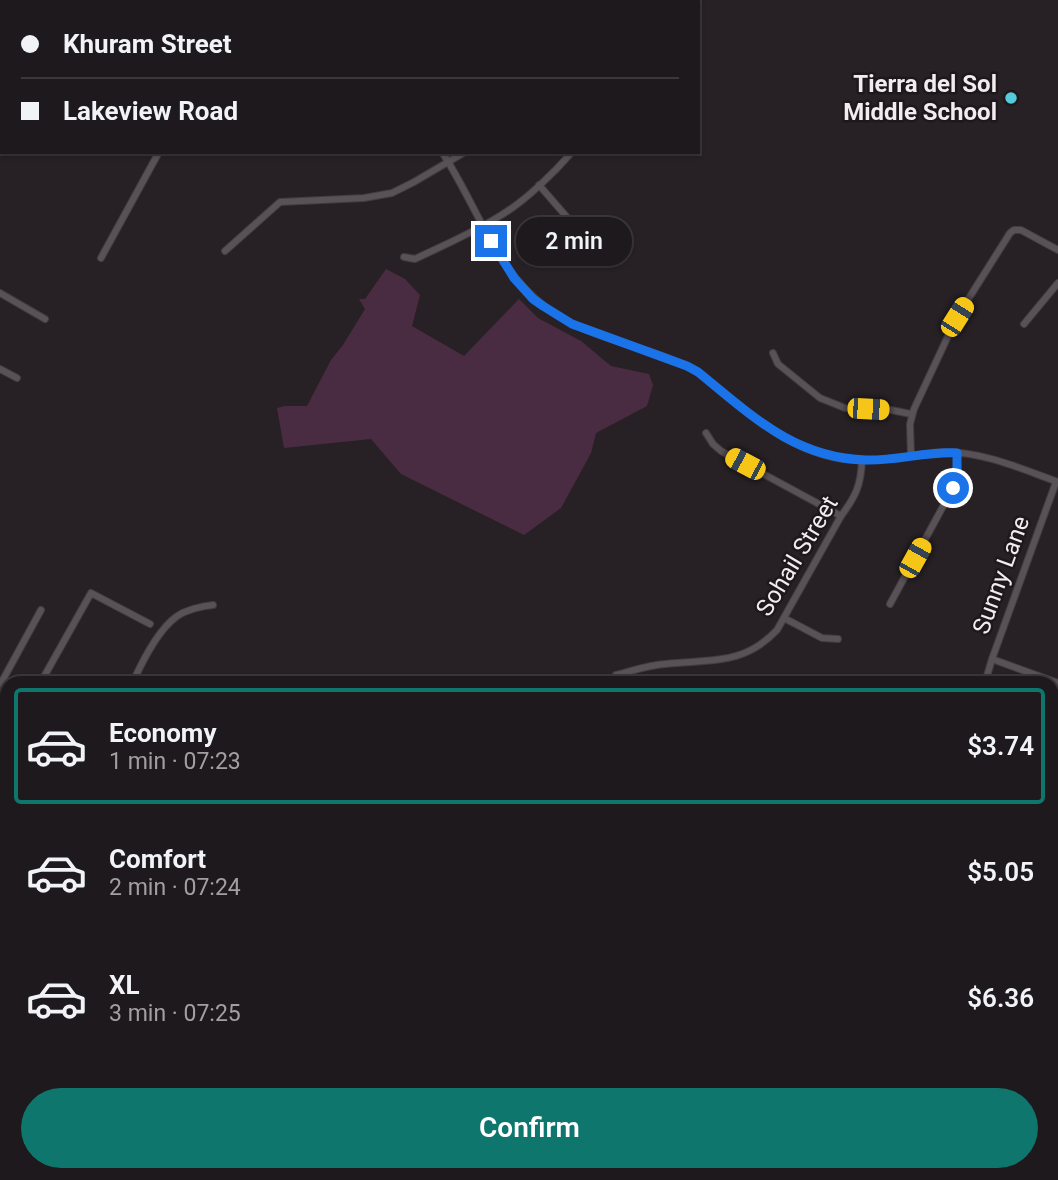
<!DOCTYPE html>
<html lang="en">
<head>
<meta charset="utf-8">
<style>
	body { margin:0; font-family:Roboto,sans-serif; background:#2a2629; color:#f1f3f6; height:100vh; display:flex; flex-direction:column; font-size:26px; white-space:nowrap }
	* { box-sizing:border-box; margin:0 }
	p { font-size:23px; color:#a0a0a3 }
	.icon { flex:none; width:38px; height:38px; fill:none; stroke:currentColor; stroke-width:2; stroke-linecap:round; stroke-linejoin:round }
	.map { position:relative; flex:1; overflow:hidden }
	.drawer { position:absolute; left:0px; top:676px; width:1059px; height:506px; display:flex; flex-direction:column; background:#1d191c; border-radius:21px 21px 0 0; box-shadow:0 2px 5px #0004,0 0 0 2px #3b383b }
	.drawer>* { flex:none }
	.top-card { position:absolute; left:0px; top:0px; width:700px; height:154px; box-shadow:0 2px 5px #0004,0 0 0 2px #3b383b; display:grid; align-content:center; height:154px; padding:0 21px; background:#1d191c }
	.end { position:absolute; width:32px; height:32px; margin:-16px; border:9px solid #1a73e8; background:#fff; box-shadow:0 0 0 4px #fff }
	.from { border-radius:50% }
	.bubble { position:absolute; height:49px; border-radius:24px; background:#1d191c; box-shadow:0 2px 5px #0004,0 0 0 2px #3b383b; font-size:23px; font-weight:600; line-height:49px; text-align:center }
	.car { position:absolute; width:21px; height:42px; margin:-21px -10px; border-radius:9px; box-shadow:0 0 5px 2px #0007; background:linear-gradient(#f5c518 24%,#345 0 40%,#f5c518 0 76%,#345 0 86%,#f5c518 0) }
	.top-card b { display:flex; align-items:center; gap:24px; height:66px; font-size:26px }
	.top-card b+b { border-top:2px solid #3b383b }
	.top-card i { width:18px; height:18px; background:#f1f3f6 }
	ul { padding:12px 0 0; list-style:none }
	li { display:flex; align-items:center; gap:21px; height:116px; margin:0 14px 10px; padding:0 7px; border:4px solid transparent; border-radius:7px }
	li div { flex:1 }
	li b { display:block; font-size:26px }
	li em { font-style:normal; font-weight:600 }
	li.current { border-color:#0f766e }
	li>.icon { width:63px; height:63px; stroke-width:1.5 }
	.action { display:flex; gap:14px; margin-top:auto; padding:14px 21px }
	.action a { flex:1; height:80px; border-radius:42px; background:#0f766e; color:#fff; font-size:28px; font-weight:600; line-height:80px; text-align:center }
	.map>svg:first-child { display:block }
</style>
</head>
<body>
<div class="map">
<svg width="1058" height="1180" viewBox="0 0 1058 1180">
	<defs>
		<pattern id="park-dots" width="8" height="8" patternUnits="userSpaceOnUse" patternTransform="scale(1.75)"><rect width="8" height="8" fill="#4a2c42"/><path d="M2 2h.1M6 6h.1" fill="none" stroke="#654b5e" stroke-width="1.8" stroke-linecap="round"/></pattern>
	</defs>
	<rect width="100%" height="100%" fill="#272125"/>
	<g fill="#4a2c42">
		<path d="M386,269l19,10 15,16 -8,31 52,30 55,-57 19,19 43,23 30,25 38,8 4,11 -6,21 -51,27 -5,20 -30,55 -37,27 -123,-61 -30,-35 -87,9 -7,-40 8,-2h22l24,-46 12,-15 22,-36 -6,-10h6z"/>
		<path d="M626,1174h91l-5,6h-86z"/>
	</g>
	<path fill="url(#park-dots)" d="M271,1174h59l31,6h-93z"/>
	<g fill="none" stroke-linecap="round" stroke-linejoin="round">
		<g stroke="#423c40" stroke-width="8">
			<g id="minor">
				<path d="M421,0l3,2"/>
				<path d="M548,0l2,2"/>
				<path d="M643,0v2"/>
				<path d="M118,2l1,-2"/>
				<path d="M190,2l1,-2"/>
				<path d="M302,2l1,-2"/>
				<path d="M448,2l1,-2"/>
				<path d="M0,15l2,-1"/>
				<path d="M442,152c41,63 58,137 131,172 40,20 86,26 125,48 44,36 87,78 145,87 23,3 47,0 70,-3 10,-1 21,-4 32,-4 39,0 77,17 113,30"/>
				<path d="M539,185l46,53"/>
				<path d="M225,251l55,-49 84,-4 28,-5 22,-11 51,-30"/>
				<path d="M404,257l11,2c29,-14 60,-27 88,-45 23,-14 51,-41 69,-62"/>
				<path d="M101,258l58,-106"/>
				<path d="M0,293l45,26"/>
				<path d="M1024,324l34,-41"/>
				<path d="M773,353l5,11 42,34 25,10 46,2 20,4"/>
				<path d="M0,369l17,9"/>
				<path d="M706,433l7,11 8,7 120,65"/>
				<path d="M911,456l-1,-32 4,-15 43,-92 53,-84 4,-3h7l37,20"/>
				<path d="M890,604l63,-116 4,-14v-21"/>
				<path d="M784,618l38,20 16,1"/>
				<path d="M992,659l66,24"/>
				<path d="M616,675c16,-4 32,-10 49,-11 45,-5 78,2 112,-34l64,-114c15,-20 20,-31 21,-56"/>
				<path d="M41,682l50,-89 59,31"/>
				<path d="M133,682c9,-20 24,-51 43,-65 9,-7 26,-11 37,-12"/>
				<path d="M987,682v-6l5,-17 64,-177"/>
				<path d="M0,685l41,-75"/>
				<path d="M0,720l7,3"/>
				<path d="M1052,897l6,9"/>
				<path d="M1,909l4,-7 2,-10"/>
				<path d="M1052,945l6,-2"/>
				<path d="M0,992l7,4"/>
				<path d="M187,1174l4,6"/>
				<path d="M105,1180l3,-6"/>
				<path d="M157,1180l3,-6"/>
				<path d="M209,1180v-6"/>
			</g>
		</g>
		<g stroke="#423c40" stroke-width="9">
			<g id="major">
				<path d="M1052,1009l6,-3"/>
				<path d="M381,1174l9,6"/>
				<path d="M32,1180l9,-6"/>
				<path d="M848,1180l7,-6"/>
			</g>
		</g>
		<use href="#minor" stroke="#585156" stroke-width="6"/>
		<use href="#major" stroke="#9e6a90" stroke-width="7"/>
	</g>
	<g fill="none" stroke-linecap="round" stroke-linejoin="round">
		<path stroke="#1a73e8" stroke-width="9" d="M491,241l23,37 19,21 10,7 29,18 115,42 11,6c53,43 96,86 168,88 31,1 61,-9 91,-7v21l-4,14"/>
	</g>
	<circle fill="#53cbdb" stroke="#1e181c" stroke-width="2.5" cx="1011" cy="98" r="7"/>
	<g text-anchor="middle" stroke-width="5" stroke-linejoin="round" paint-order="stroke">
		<g font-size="24" font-weight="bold" fill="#f1ecef" stroke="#1e181c" text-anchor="end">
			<text x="997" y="92">Tierra del Sol<tspan x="997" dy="28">Middle School</tspan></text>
		</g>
		<g font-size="24" fill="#f1ecef" stroke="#1e181c">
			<text transform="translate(797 556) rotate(-59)" y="8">Sohail Street</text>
			<text transform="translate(1001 575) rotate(-70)" y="8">Sunny Lane</text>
		</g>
	</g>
</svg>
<i class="end from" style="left:953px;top:488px"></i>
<i class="end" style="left:491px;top:241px"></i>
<div class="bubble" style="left:516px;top:217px;width:116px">2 min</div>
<i class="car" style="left:957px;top:317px;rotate:32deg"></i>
<i class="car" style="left:868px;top:409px;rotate:93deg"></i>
<i class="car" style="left:745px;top:464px;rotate:298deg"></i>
<i class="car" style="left:915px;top:558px;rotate:29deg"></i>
<div class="top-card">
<b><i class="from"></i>Khuram Street</b>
<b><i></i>Lakeview Road</b>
</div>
<section class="drawer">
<ul>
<li class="current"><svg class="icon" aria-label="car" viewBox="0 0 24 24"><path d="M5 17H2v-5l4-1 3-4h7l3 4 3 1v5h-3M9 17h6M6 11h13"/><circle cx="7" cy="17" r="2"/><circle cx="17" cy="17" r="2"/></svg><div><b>Economy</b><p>1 min · 07:23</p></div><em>$3.74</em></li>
<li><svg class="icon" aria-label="car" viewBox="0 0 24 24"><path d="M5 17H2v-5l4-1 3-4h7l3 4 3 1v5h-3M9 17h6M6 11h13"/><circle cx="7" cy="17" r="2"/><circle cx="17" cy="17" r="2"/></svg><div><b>Comfort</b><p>2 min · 07:24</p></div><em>$5.05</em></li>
<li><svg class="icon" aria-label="car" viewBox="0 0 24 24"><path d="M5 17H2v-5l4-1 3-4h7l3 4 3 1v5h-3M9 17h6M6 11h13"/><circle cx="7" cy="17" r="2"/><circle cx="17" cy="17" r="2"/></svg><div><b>XL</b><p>3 min · 07:25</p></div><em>$6.36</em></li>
</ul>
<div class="action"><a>Confirm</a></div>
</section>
</div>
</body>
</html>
